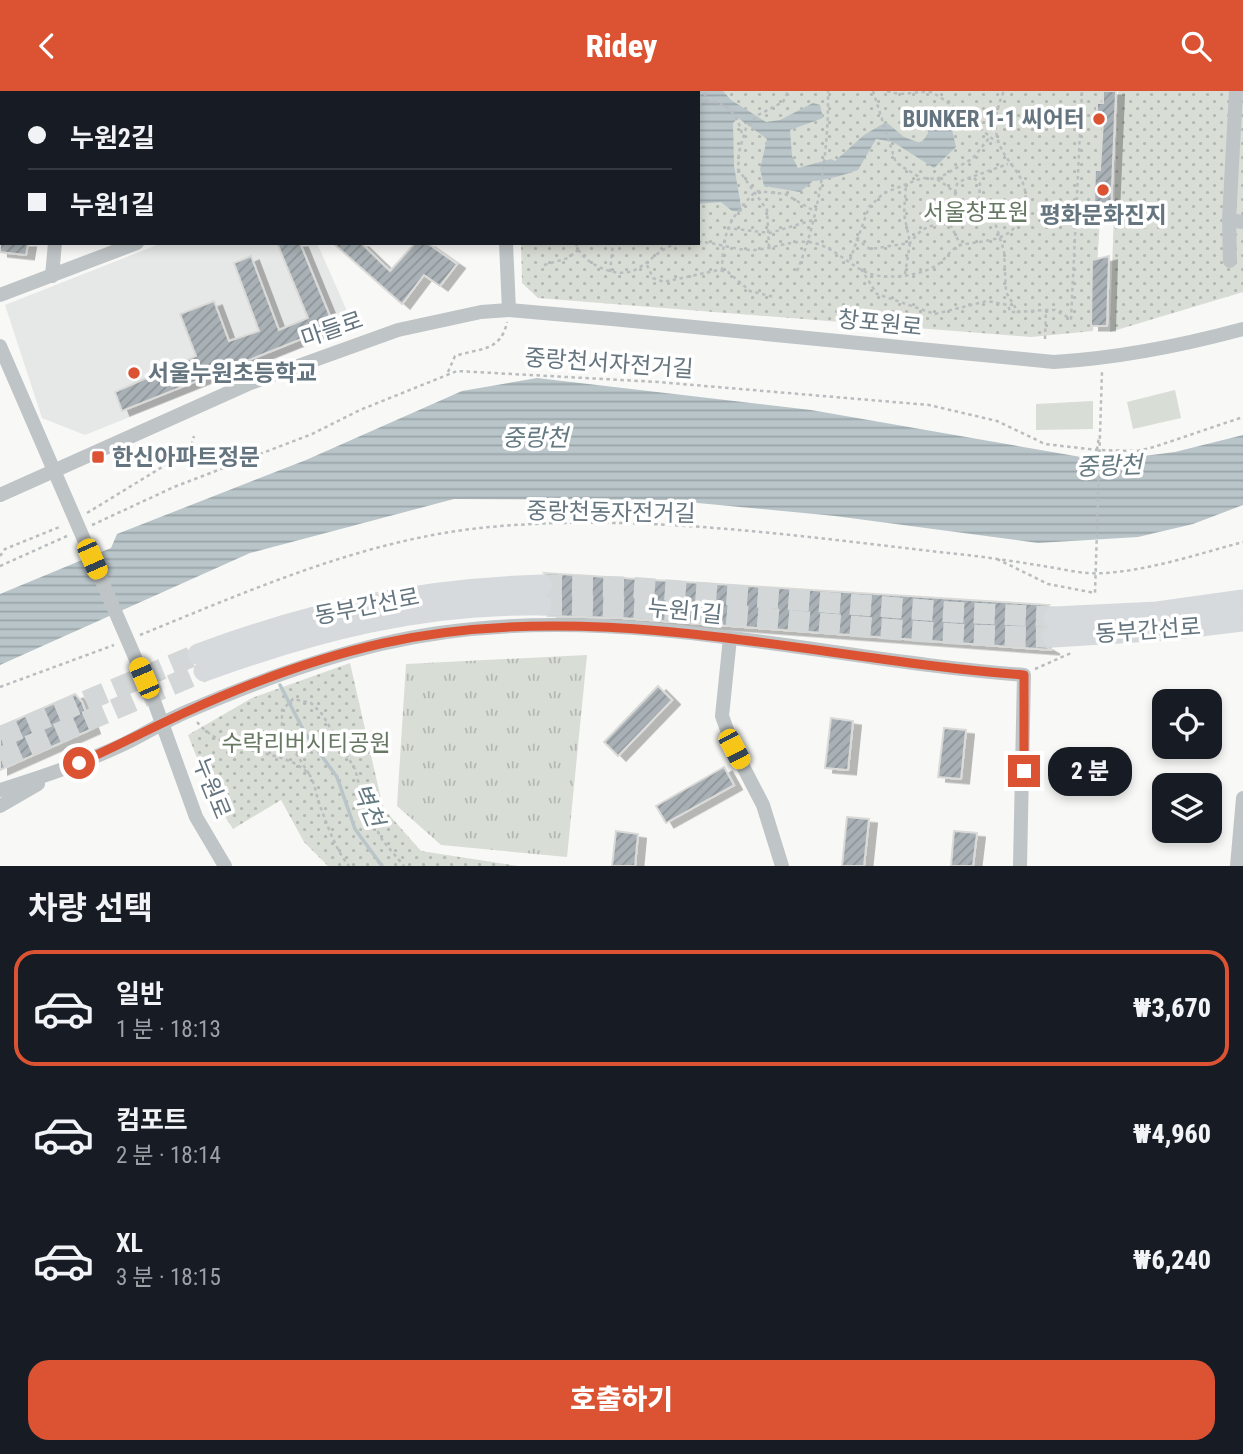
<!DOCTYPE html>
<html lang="ko">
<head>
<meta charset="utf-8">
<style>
	body { margin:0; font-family:"Roboto Condensed","Noto Sans KR",sans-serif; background:#20242c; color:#f1f3f6; height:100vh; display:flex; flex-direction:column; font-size:26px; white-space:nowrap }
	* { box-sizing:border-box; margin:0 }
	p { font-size:23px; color:#9ea1a6 }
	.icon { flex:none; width:38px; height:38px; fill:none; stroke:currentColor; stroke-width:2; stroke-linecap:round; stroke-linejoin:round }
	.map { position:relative; height:775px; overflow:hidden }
	.panel { display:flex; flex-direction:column; background:#171b24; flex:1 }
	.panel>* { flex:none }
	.hud { position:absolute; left:0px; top:0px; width:700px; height:154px; box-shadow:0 4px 10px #0003; display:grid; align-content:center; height:154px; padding:0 28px; background:#171b24 }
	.buttons { position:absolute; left:1152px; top:598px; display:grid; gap:14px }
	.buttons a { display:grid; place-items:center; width:70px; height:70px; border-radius:14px; background:#171b24; box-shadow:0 4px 10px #0003; font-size:35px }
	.end { position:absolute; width:32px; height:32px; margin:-16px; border:9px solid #db5333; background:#fff; box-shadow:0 0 0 4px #fff }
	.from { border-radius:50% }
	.bubble { position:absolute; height:49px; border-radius:21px; background:#171b24; box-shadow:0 4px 10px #0003; font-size:23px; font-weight:800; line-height:49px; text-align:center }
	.car { position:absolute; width:21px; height:42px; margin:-21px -10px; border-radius:9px; box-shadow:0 0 5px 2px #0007; background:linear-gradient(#f5c518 24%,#345 0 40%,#f5c518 0 76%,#345 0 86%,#f5c518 0) }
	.hud b { display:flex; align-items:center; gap:24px; height:66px; font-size:26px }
	.hud b+b { border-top:2px solid #363941 }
	.hud i { width:18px; height:18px; background:#f1f3f6 }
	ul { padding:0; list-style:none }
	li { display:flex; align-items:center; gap:21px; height:116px; margin:0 14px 10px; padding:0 14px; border:4px solid transparent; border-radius:21px }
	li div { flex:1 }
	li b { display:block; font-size:26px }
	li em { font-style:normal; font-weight:800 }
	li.active { border-color:#db5333 }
	li>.icon { width:63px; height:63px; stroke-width:1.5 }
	h2 { padding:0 28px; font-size:32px; line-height:84px }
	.primary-button { display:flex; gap:14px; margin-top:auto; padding:14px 28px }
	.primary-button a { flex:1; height:80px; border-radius:21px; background:#db5333; color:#fff; font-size:28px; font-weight:800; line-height:80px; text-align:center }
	header { display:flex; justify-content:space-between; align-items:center; height:91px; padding:0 28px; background:#db5333; color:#fff; font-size:32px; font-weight:800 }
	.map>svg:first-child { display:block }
</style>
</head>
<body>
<header><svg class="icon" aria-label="back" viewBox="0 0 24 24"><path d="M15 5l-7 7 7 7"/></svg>Ridey<svg class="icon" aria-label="search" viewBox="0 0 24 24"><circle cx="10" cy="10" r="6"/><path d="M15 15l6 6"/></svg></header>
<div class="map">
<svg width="1243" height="775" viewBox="0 0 1243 775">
	<defs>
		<pattern id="grass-tufts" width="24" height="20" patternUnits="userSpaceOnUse" patternTransform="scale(1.75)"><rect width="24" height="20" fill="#d8ddd5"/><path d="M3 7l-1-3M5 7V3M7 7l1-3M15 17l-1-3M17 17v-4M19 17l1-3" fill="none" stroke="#b3b8b2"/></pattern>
		<pattern id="park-dots" width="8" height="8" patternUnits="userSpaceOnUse" patternTransform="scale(1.75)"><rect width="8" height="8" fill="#d8ddd5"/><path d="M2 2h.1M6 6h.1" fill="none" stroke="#b3b8b2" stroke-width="1.8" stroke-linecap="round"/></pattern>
		<pattern id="water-rules" width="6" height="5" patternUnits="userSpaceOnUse" patternTransform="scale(1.75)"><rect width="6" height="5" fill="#b9c5c9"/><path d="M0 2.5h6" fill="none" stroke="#9aa5a8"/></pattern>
		<pattern id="building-hatch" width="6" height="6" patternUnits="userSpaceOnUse" patternTransform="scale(1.75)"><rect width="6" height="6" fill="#a9b1b6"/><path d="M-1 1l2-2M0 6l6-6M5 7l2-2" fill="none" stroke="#8d9599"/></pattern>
		<filter id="shadow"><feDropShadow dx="8" dy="4.5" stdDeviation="0" flood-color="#0004"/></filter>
	</defs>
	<rect width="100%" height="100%" fill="#f8f8f6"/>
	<path fill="#e6e7e7" d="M162,152h155l37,84 -269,108 -43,-17 -37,-113z"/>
	<path fill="url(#grass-tufts)" d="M587,564l-20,202 -126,-12 -44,-39 9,-142z"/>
	<g fill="url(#park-dots)">
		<path d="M518,0h590l-15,240 -62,6 -493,-39 -16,-15 -1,-40h177v-150z"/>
		<path d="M1118,0h125v201l-133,40z"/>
		<path d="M350,572l33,145 38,43 97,15h-190l-24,-24 -23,-42 -48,29 -21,-33 -24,-61 64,-37z"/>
	</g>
	<g fill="#d8ddd5">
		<path d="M1175,299l6,28 -48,11 -6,-27z"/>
		<path d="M1093,310v28l-57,1v-26z"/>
	</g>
	<g fill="url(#water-rules)">
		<path d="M669,0h54l8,9 35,22 14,-2 33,-17 7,2 3,13 -33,12 2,26 6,12 33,-9 4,2 29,-26 22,-13 18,15 16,6 7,-7 4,-19 10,-1 9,5 6,26 -22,21 -41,-26 -17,-3 -18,31c-11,4 -34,11 -45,11l-13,11 -36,-6 -4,-17 7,-30 -29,-21 -5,5 1,43 8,46 -10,-1 -11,-9 -23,2v-111z"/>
		<path d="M537,287l274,32 293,51 71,-9 68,-17v70l-50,19 -55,13 -100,6 -203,-27 -169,-16 -212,-1 -204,54 -250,112v-71l111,-46 6,-14 189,-74 156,-69z"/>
	</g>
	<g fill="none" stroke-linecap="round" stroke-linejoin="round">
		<path stroke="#b9c5c9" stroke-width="3.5" d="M280,594l25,48 32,44 18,52 27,37"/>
	</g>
	<g fill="url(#building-hatch)" stroke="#dadad8" stroke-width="2" filter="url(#shadow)">
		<path d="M1103,0h13l-5,118h-17l1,-39h5l3,-49h-6v-18h6z"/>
		<path d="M0,152h28l-2,12 -26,-3z"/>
		<path d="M277,152h23l34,83 -212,85 -7,-19 81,-36 -16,-42 34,-13 15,40 30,-10 -25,-68 17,-7 28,74 29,-12z"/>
		<path d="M333,152h28l29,28 25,-28h12l30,21 -17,22 -16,-11 -22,29z"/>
		<path d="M1109,165l-2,70h-16l1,-66z"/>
		<path d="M544,482l505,32 -7,7 -1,6 4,8 -5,12 3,7 9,5 -430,-32 -74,-2 6,-11 -5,-10 5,-11z"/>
		<path d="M658,595l14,14 -54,56 -14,-14z"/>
		<path d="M75,603l7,8 10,27 -92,41v-43z"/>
		<path d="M831,627l22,3 -5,49 -23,-2z"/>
		<path d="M944,637l22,2 -5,49 -23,-2z"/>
		<path d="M724,676l10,18 -68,38 -10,-17z"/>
		<path d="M847,726l22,2 -5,47h-22z"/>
		<path d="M616,740l22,3 -3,32h-23z"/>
		<path d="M954,740l23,2 -4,33h-22z"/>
	</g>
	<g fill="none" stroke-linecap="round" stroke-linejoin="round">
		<g stroke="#d3d7d8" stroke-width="21" stroke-dasharray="21 10" stroke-linecap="butt">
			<path d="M541,494l88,2 322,25 103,5"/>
			<path d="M541,514c171,0 341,32 512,32"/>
			<path d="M0,646l198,-83"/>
			<path d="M0,667l204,-87"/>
		</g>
		<g stroke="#babdbf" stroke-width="2.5" stroke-dasharray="3.5 3.5" stroke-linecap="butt">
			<path d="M627,0l2,2"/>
			<path d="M873,0l23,72 25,15"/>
			<path d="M887,0c16,6 27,0 43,1 9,1 56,41 66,50"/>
			<path d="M571,2l1,-2"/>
			<path d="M706,10c22,1 31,13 36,33"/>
			<path d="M698,14l8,-4 -1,-10"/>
			<path d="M974,87l6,6 -1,16 11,7 14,44 2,41 12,20 26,-2"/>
			<path d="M937,88l35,-20 18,-22"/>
			<path d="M955,101l1,8 6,6"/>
			<path d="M950,133c3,-19 17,-14 29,-24"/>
			<path d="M727,137l43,5 43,-13"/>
			<path d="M856,148l14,10 40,-6c12,-16 20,-19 40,-19l10,20"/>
			<path d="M698,151c18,0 36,8 53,8 19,0 39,-10 58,-8 27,3 46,32 71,34 19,2 41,-1 57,-11 8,-5 15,-18 24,-20 28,-6 54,-2 63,-37 12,-45 -50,-48 -20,-117"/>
			<path d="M576,152c2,11 13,19 23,24 42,19 46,-14 79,-24"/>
			<path d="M769,156l-2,-37 -29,-41 1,-17 7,-24 12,-13 25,-13 5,-11"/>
			<path d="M850,169l19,-53 15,-14 38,-15 15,1 18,13 2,-8 6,-4 45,-16"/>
			<path d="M544,174l24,-7 10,-8"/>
			<path d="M647,174l6,13 11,4 54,-12 10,2 22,19 24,6"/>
			<path d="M861,178l16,25 58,20 52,-13 21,4 2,7h8"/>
			<path d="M722,180c1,-40 6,-51 34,-80l29,3 29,17"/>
			<path d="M797,180c22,-52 32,-124 31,-180"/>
			<path d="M610,181l3,-29"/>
			<path d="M905,183l5,-31 -6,-29 2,-30"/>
			<path d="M1045,248l1,-29h9l16,9 11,-228"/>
			<path d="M448,281l7,-16c24,-8 46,-4 52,-34"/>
			<path d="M1097,359l2,-14"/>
			<path d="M87,422l103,-63 4,-14"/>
			<path d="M92,434l82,-38 138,-53 48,-24 97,-39 201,11 271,23 68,16 48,23 52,6 40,1 17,-4 89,-30"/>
			<path d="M0,465l5,-7 57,-23"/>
			<path d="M997,468l51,25 47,9 7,-222"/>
			<path d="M0,475l67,-30"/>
			<path d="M140,544c113,-46 228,-97 350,-108 152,-14 308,9 458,26 32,3 64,8 95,13 20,3 42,9 62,7 46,-3 93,-19 138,-31"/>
			<path d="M1035,578l36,-16"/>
			<path d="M0,596l114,-42"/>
			<path d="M197,631c30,36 84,24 111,51 6,6 8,21 11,30 8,21 16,46 30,63"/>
			<path d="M309,683l-27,-43v-21l11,-11 18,4 11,11 33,55 10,39 18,33 21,25"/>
		</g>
		<g stroke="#bfc4c7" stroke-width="14">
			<path d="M498,0v2"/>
			<path d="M298,2v-2"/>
			<path d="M414,2l6,-2"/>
			<path d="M1229,129l14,2"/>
			<path d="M506,152l3,67"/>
			<path d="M1230,170l-1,-41 7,-129"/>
			<path d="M52,185l3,-33"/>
			<path d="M0,204l137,-52"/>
			<path d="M0,255l154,355 42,116 29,49"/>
			<path d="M0,404l248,-111 150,-54 83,-18 28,-2 103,9 442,43c65,-4 126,-16 189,-33"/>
			<path d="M730,547l-8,78 12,33 29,56 19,61"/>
			<path d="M0,699c42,-13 84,-27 124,-46 21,-10 41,-23 62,-32 62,-27 128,-52 195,-68 212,-51 431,15 643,31l-4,191"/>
			<path d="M0,715l38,-22"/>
			<path d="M1237,775l6,-68"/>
		</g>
		<g stroke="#d6dadd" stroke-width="21">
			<path d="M1054,526l103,-5 86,-12"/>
			<path d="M1053,546l115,-7 75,-9"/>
			<path d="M198,563c117,-43 218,-65 343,-69"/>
			<path d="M204,580c111,-40 218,-68 337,-66"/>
		</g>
	</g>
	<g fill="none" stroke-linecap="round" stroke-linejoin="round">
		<path stroke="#db5333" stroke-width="9" d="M79,672c36,-16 70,-34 105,-50 63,-29 132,-55 200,-70 213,-47 427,16 640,32v96"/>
	</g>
	<g fill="#db5333" stroke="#fff" stroke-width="2.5">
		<circle cx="1099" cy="28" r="7"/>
		<circle cx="1103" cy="99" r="7"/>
		<circle cx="134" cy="282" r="7"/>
		<rect x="91" y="359" width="14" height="14" rx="3.5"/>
	</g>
	<g text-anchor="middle" stroke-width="7" stroke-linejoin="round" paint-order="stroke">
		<g font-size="23" font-weight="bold" fill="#65757f" stroke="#fff" text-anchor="start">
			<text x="1085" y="36" text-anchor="end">BUNKER 1-1 씨어터</text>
			<text x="1103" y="132" text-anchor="middle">평화문화진지</text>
			<text x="148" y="290">서울누원초등학교</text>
			<text x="112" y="374">한신아파트정문</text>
		</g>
		<g font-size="23" fill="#677863" stroke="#fff">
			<text x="976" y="129">서울창포원</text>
			<text x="306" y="660">수락리버시티공원</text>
		</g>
		<g font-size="23" fill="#65757f" stroke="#fff">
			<text transform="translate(880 232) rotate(6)" y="8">창포원로</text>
			<text transform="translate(332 238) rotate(-19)" y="8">마들로</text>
			<text transform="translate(609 272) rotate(4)" y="8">중랑천서자전거길</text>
			<text transform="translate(611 421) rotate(1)" y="8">중랑천동자전거길</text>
			<text transform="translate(367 515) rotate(-11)" y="8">동부간선로</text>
			<text transform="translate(685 520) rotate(6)" y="8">누원1길</text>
			<text transform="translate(1148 539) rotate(-4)" y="8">동부간선로</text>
			<text transform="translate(212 697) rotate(68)" y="8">누원로</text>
		</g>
		<g font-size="24" font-style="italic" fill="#647a81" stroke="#fff">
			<text x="535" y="355">중랑천</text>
			<text transform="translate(1109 375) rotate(-2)" y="8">중랑천</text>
			<text transform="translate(368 714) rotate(67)" y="8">벽천</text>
		</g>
	</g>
</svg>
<div class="buttons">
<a><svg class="icon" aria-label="locate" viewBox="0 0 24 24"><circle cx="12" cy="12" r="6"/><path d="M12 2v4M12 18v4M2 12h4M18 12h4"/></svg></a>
<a><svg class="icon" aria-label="layers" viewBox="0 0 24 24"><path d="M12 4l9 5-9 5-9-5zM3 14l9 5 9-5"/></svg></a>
</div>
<i class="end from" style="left:79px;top:672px"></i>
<i class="end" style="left:1024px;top:680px"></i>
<div class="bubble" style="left:1048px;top:656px;width:84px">2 분</div>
<i class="car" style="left:92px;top:468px;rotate:156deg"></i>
<i class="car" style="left:144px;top:587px;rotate:337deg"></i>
<i class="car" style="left:734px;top:658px;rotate:152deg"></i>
<div class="hud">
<b><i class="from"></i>누원2길</b>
<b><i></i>누원1길</b>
</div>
</div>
<section class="panel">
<h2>차량 선택</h2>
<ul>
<li class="active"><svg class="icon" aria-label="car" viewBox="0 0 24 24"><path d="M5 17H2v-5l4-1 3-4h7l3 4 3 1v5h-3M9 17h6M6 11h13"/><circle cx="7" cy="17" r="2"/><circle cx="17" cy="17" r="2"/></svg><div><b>일반</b><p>1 분 · 18:13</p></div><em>₩3,670</em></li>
<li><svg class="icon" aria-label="car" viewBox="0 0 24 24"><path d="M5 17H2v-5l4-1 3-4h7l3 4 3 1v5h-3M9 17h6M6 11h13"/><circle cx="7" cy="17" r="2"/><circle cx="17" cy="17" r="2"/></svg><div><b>컴포트</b><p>2 분 · 18:14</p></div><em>₩4,960</em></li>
<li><svg class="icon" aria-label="car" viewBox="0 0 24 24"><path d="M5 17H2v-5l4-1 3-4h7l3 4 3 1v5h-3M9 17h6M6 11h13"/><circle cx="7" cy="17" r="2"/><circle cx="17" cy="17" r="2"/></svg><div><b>XL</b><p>3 분 · 18:15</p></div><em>₩6,240</em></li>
</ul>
<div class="primary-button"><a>호출하기</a></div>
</section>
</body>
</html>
